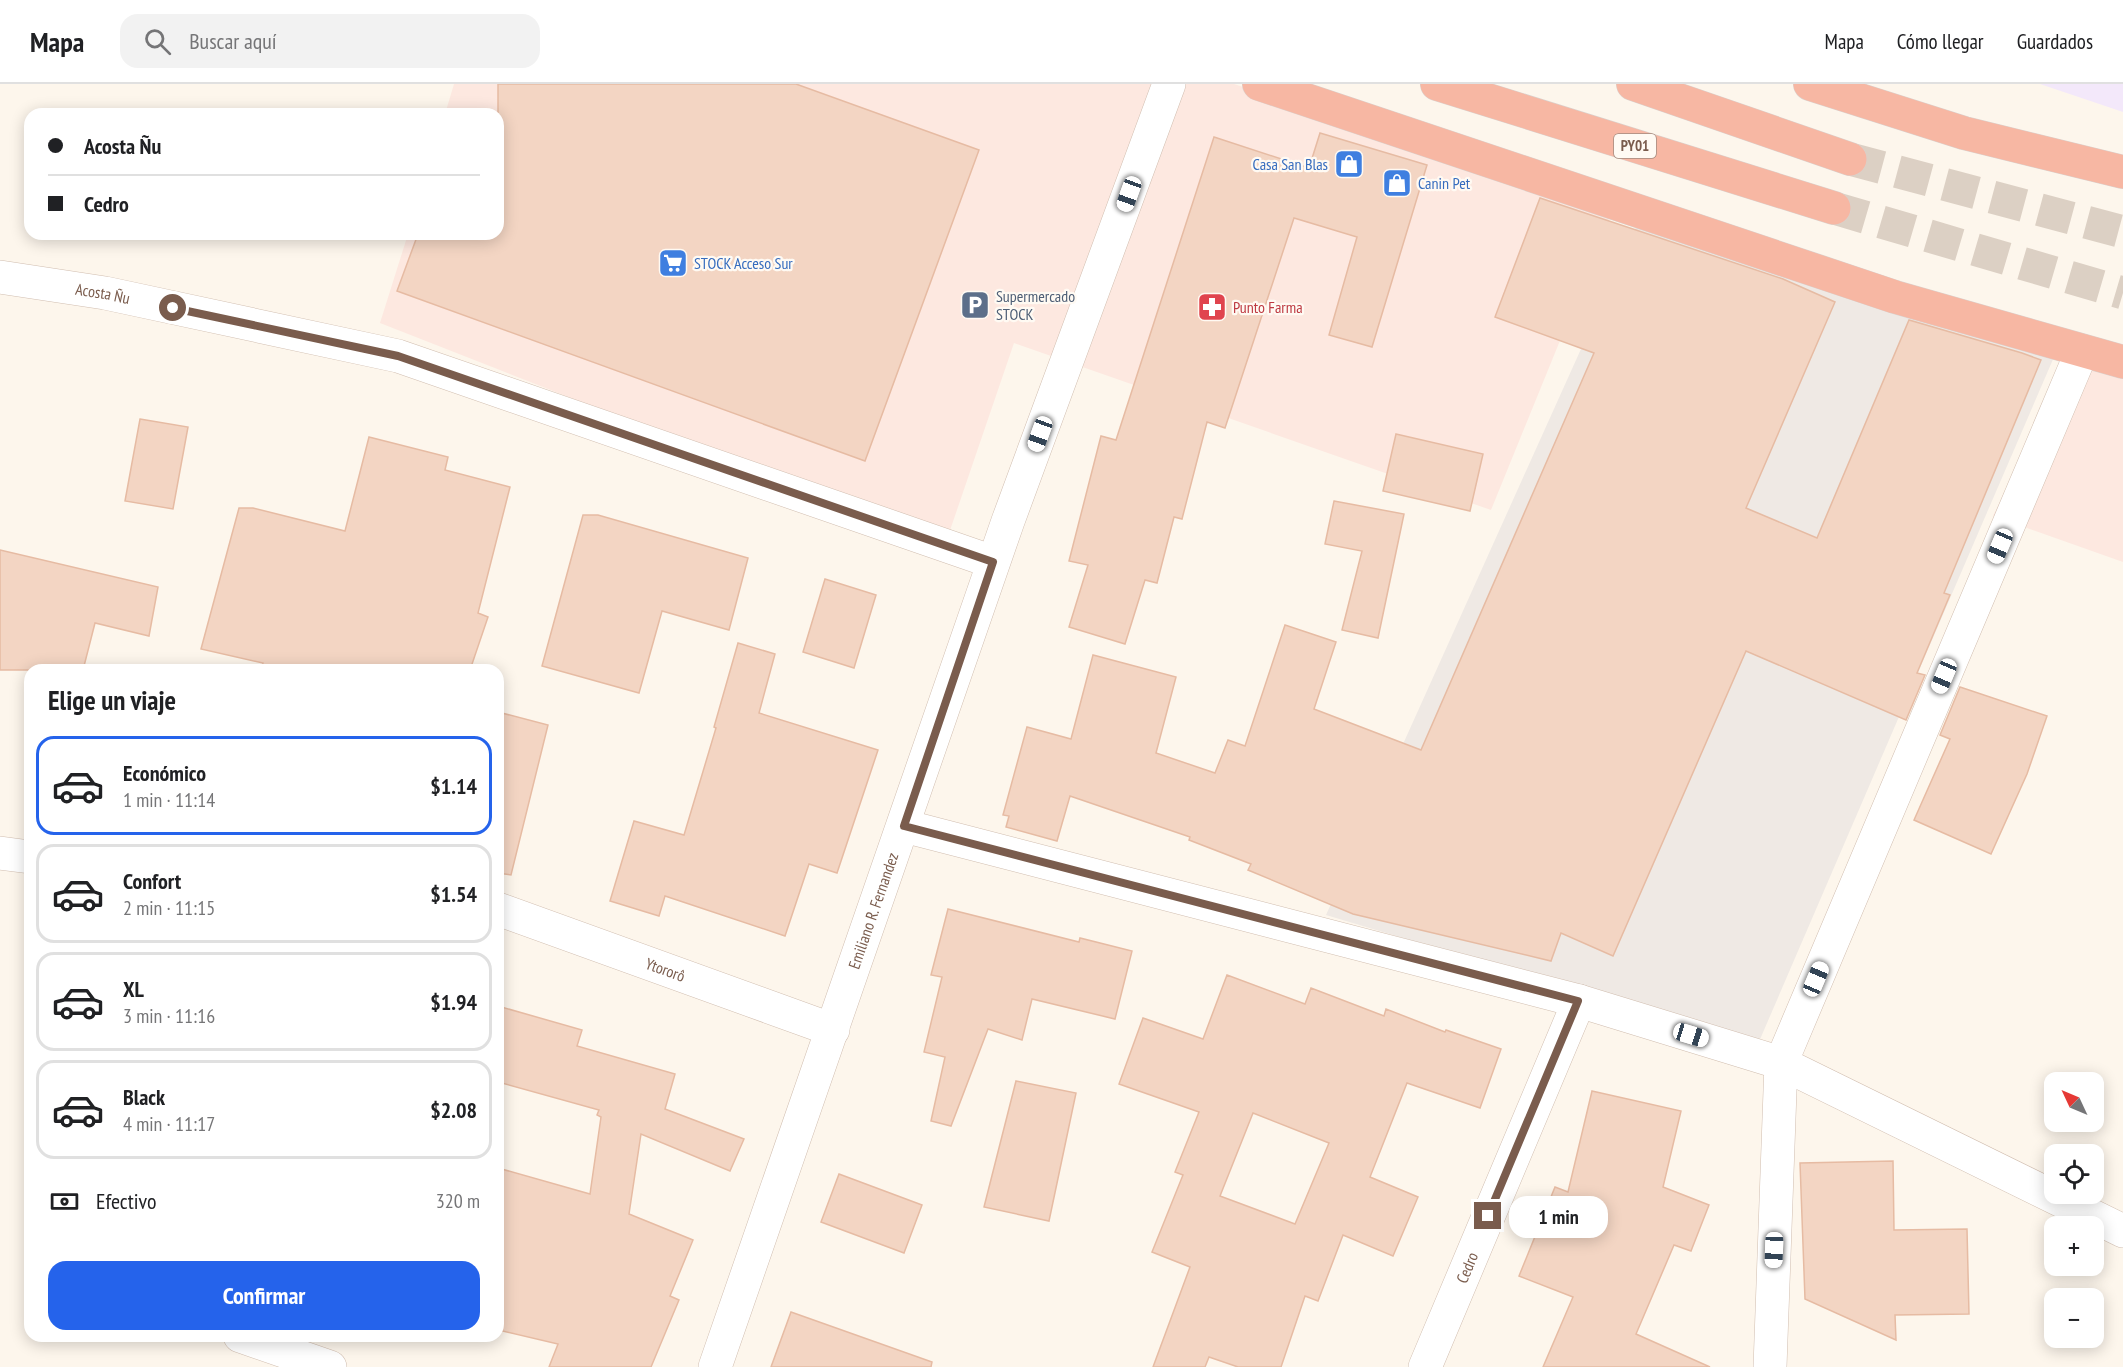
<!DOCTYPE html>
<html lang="es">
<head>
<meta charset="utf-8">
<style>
	body { margin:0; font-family:"PT Sans Narrow",sans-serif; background:#f2f2f2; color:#202124; height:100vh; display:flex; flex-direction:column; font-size:22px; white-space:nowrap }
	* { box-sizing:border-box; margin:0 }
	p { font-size:20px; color:#757577 }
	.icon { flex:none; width:33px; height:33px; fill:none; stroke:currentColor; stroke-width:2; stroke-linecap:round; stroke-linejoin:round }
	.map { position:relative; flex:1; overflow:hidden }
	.sheet { position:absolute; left:24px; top:580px; width:480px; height:678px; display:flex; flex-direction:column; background:#fff; border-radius:18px; box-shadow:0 3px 15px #0003 }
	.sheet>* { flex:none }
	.hud { position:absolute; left:24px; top:24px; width:480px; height:132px; border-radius:18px; box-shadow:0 3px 15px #0003; display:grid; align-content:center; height:132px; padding:0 24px; background:#fff }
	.needle { width:39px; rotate:314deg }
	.controls { position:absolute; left:2044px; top:988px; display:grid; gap:12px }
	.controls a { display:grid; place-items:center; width:60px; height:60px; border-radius:12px; background:#fff; box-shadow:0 3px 15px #0003; font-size:30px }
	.end { position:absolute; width:27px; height:27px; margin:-14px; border:8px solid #7a5c4d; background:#fff; box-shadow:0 0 0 3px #fff }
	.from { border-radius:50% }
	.bubble { position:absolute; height:42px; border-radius:18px; background:#fff; box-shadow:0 3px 15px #0003; font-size:20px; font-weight:800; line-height:42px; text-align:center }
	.car { position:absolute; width:18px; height:36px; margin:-18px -9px; border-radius:8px; box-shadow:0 0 4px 2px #0007; background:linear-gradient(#fff 24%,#345 0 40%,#fff 0 76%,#345 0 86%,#fff 0) }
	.hud b { display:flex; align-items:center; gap:21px; height:57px; font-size:22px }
	.hud b+b { border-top:2px solid #e0e0e0 }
	.hud i { width:15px; height:15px; background:#202124 }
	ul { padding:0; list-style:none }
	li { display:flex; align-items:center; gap:18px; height:99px; margin:0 12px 9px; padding:0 12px; border:3px solid #e0e0e0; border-radius:18px }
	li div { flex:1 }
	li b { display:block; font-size:22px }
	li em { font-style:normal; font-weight:800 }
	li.selected { border-color:#2563eb }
	li>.icon { width:54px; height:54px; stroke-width:1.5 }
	h2 { padding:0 24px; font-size:27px; line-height:72px }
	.pay { display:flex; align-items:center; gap:15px; height:66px; padding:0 24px; font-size:22px }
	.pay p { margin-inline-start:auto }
	.primary-button { display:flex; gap:12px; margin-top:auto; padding:12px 24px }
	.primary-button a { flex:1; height:69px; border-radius:18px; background:#2563eb; color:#fff; font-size:24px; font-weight:800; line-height:69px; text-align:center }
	header { display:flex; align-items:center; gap:36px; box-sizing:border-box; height:84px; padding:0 30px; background:#fff; border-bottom:2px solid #e0e0e0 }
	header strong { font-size:28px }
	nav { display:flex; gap:33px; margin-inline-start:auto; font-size:21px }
	.search { width:420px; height:54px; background:#f2f2f2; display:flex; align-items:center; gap:15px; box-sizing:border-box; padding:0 21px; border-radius:18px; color:#757577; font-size:22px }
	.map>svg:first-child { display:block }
</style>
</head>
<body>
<header>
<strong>Mapa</strong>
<div class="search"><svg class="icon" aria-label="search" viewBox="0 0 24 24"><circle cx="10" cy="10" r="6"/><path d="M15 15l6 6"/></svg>Buscar aquí</div>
<nav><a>Mapa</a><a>Cómo llegar</a><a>Guardados</a></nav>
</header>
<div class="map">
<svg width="2123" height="1283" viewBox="0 0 2123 1283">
	<rect width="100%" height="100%" fill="#fdf6ec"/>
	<g fill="#fde8e0">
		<path d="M454,0h780l380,124 -123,302 -477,-167 -69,202 -565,-222 28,-89h90v-120h-53z"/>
		<path d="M2072,270l51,14v194l-130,-46z"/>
	</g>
	<path fill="#efe9e4" d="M1640,134l414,139 -296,687 -432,-129z"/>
	<path fill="#f3e8fa" d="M2041,0h82v28l-83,-28z"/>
	<g fill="#f3d5c3" stroke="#e6bba3" stroke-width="1.5" fill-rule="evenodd">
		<path d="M498,0h298l183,66 -114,311 -468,-170 21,-57h80z"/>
		<path d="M1320,49l107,32 -55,182 -43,-12 28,-98 -63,-19 -69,210 -18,-6 -25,97 -8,-2 -17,66 -12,-3 -20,64 -56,-17 19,-62 -19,-4 32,-125 15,4 98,-303 95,31z"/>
		<path d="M1540,114l243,81 52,23 -89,206 71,30 92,-218 113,33 19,7 -97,233 6,2 -33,78 8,2 -19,45 -160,-69 -133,305 -52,-23 -10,28 -198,-47 -105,-44 3,-6 -62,-24 1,-3 -120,-41 -13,45 -51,-14 3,-11 -6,-1 24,-88 44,12 22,-84 83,22 -20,76 59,20 13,-33 17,6 40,-121 51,17 -22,67 107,41 173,-397 -99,-36z"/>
		<path d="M140,335l48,8 -15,82 -48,-8z"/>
		<path d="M1396,350l87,20 -13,57 -87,-20z"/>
		<path d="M369,353l79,20 -3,13 65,17 -32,126 10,4 -18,53h-209l2,-7 -62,-14 38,-141h14l92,23z"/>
		<path d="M1334,417l70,13 -26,124 -36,-8 20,-79 -37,-7z"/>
		<path d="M583,431h15l150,43 -19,72 -67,-19 -23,82 -97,-27z"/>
		<path d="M0,466l158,37 -9,49 -54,-13 -12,47h-83z"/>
		<path d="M825,495l51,16 -22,73 -51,-16z"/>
		<path d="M738,559l37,11 -16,59 119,37 -41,123 -28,-9 -24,72 -120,-40 -6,20 -49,-15 24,-80 50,14 32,-107 -2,-1z"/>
		<path d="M1960,603l87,29 -20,58 -36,80 -77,-34 36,-81 -10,-4z"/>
		<path d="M498,628l50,13 -37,150 -13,-2z"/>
		<path d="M948,825l131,33 1,-4 52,13 -17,68 -83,-20 -10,41 -34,-11 -37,97 -20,-5 14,-64 -21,-5 18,-75 -11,-2z"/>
		<path d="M1227,891l78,29 6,-16 73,28 2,-7 59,23 1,-2 55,19 -21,59 -73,-25 -37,94 48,20 -25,59 -50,-21 -25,66 -13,-5 -24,71h-43l-29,-10 -4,10h-52l37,-100 -38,-15 31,-77 -8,-3 24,-60 -80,-28 24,-66 60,21zM1253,1029l76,30 -34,81 -75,-28z"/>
		<path d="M498,922l84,24 -5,16 98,28 -10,35 79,30 -14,32 -89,-37 -12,80 64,26 -23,56 9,4 -28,67h-102l9,-23 -60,-14v-162l92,26 11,-77 -4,-2 2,-5 -101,-28z"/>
		<path d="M1016,997l60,12 -27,128 -65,-14z"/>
		<path d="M1592,1007l89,20 -18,76 46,18 -18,46 -17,-6 -38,89 74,33h-167l30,-70 -54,-21 36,-89 13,5z"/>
		<path d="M1893,1077l1,69 73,-1 2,85 -74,1 1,25 -91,-41 -5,-136z"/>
		<path d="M839,1090l83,31 -18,48 -83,-31z"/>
		<path d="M791,1228l141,50 -1,5h-160z"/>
	</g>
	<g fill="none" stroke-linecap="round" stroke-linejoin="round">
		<g stroke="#dcd0c4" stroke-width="33" stroke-dasharray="33 16" stroke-linecap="butt">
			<path d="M1850,75l273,73"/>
			<path d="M1834,124l289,85"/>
		</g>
		<g stroke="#d1beb0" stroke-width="34">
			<g id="minor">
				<path id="s1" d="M0,193l105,16 293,63 595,206"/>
				<path d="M904,742l675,175 202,62 342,168"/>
				<path d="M0,769l30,4"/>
				<path id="s2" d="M498,825l335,121"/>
				<path d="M240,1252l90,31"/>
				<path id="s3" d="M715,1283l293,-846 161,-437"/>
				<path id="s4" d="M1425,1283l154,-366"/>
				<path d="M1770,1283l11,-304 301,-712"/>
			</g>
		</g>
		<g stroke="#dad1cd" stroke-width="34">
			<g id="highway">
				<path d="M1259,0l636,213 228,65"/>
				<path d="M1437,0l397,124"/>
				<path d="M1633,0l217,75"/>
				<path d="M1810,0l154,49 159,39"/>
			</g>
		</g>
		<use href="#minor" stroke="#fff" stroke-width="33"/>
		<use href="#highway" stroke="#f7b7a3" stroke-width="33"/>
	</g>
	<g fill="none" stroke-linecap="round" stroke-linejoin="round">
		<path stroke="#7a5c4d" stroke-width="8" d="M173,224l225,48 595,206 -89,264 674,175 -90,215"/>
	</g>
	<defs>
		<g id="shop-square" transform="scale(1.5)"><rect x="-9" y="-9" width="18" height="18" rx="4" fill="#3f7fe0" stroke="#fffaf3"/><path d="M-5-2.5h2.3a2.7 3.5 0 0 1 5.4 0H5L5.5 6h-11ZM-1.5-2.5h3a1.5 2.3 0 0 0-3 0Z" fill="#fff"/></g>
		<g id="supermarket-square" transform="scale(1.5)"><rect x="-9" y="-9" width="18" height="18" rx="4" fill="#3f7fe0" stroke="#fffaf3"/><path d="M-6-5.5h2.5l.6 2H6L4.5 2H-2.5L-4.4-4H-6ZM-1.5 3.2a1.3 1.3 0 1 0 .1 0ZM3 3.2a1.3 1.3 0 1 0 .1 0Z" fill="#fff"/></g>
		<g id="parking-square" transform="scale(1.5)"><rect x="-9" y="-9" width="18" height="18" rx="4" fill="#5c6f8a" stroke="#fffaf3"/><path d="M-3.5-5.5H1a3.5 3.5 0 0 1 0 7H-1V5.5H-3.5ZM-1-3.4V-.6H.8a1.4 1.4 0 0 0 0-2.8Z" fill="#fff"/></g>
		<g id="pharmacy-square" transform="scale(1.5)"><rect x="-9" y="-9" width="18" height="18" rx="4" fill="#e0444e" stroke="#fffaf3"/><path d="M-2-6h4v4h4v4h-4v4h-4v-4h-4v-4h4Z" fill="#fff"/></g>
	</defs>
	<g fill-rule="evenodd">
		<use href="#shop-square" x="1349" y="80"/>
		<use href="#shop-square" x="1397" y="99"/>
		<use href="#supermarket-square" x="673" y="179"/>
		<use href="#parking-square" x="975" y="221"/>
		<use href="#pharmacy-square" x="1212" y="223"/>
	</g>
	<g text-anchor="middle" stroke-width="4.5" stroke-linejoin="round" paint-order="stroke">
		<rect fill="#fffaf3" stroke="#a28b7f" stroke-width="1.5" x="1614" y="50" width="42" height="24" rx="4.5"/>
		<g font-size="15" font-weight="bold" fill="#7a5c4d">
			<text x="1635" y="67">PY01</text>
		</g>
		<g font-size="16" fill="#366cbe" stroke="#fffaf3" text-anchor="start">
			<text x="1328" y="86" text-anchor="end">Casa San Blas</text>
			<text x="1418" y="105">Canin Pet</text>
			<text x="694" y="185">STOCK Acceso Sur</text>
		</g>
		<g font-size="16" fill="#7a5c4d" stroke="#fffaf3">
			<text dy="6" stroke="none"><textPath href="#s1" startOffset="104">Acosta Ñu</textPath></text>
			<text dy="6" stroke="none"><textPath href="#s3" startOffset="483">Emiliano R. Fernandez</textPath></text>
			<text dy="6" stroke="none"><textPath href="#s2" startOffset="178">Ytororô</textPath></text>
			<text dy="6" stroke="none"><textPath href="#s4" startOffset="108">Cedro</textPath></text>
		</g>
		<g font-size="16" fill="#4e5e75" stroke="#fffaf3" text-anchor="start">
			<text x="996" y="218">Supermercado<tspan x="996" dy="18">STOCK</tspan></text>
		</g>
		<g font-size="16" fill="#be3a42" stroke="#fffaf3" text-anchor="start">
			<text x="1233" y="229">Punto Farma</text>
		</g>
	</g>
</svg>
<div class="controls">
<a><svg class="needle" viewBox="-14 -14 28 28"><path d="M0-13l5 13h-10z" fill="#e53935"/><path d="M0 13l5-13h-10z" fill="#757577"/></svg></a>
<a><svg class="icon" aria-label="locate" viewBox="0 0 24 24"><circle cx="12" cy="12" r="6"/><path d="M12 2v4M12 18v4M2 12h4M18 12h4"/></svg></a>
<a>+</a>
<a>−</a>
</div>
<i class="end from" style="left:173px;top:224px"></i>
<i class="end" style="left:1488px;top:1132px"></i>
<div class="bubble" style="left:1509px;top:1112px;width:99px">1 min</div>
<i class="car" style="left:1129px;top:110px;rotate:200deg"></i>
<i class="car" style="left:1040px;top:350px;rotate:200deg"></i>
<i class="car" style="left:2000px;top:462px;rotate:203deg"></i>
<i class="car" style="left:1944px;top:592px;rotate:203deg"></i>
<i class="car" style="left:1816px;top:895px;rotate:23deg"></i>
<i class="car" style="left:1691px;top:951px;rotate:107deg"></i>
<i class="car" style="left:1774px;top:1166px;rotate:182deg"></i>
<div class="hud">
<b><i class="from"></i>Acosta Ñu</b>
<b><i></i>Cedro</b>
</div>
<section class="sheet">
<h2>Elige un viaje</h2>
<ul>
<li class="selected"><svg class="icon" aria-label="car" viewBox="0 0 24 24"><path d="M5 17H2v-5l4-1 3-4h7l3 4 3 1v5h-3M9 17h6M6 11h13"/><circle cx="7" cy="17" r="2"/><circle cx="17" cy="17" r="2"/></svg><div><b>Económico</b><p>1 min · 11:14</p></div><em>$1.14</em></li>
<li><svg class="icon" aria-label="car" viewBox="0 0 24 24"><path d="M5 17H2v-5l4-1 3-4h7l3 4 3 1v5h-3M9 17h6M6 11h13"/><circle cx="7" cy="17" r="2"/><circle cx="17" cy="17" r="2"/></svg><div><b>Confort</b><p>2 min · 11:15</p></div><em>$1.54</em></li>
<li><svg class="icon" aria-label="car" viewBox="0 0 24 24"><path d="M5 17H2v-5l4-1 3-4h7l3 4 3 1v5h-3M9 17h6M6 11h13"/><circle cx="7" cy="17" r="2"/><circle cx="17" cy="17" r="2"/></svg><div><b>XL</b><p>3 min · 11:16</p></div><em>$1.94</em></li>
<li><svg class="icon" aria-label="car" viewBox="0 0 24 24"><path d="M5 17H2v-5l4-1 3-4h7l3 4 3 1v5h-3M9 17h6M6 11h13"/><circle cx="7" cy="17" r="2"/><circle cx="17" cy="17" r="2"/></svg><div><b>Black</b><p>4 min · 11:17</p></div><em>$2.08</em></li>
</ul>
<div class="pay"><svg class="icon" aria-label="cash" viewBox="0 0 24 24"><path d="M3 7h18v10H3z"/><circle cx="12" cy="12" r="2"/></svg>Efectivo<p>320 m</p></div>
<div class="primary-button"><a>Confirmar</a></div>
</section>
</div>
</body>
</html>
